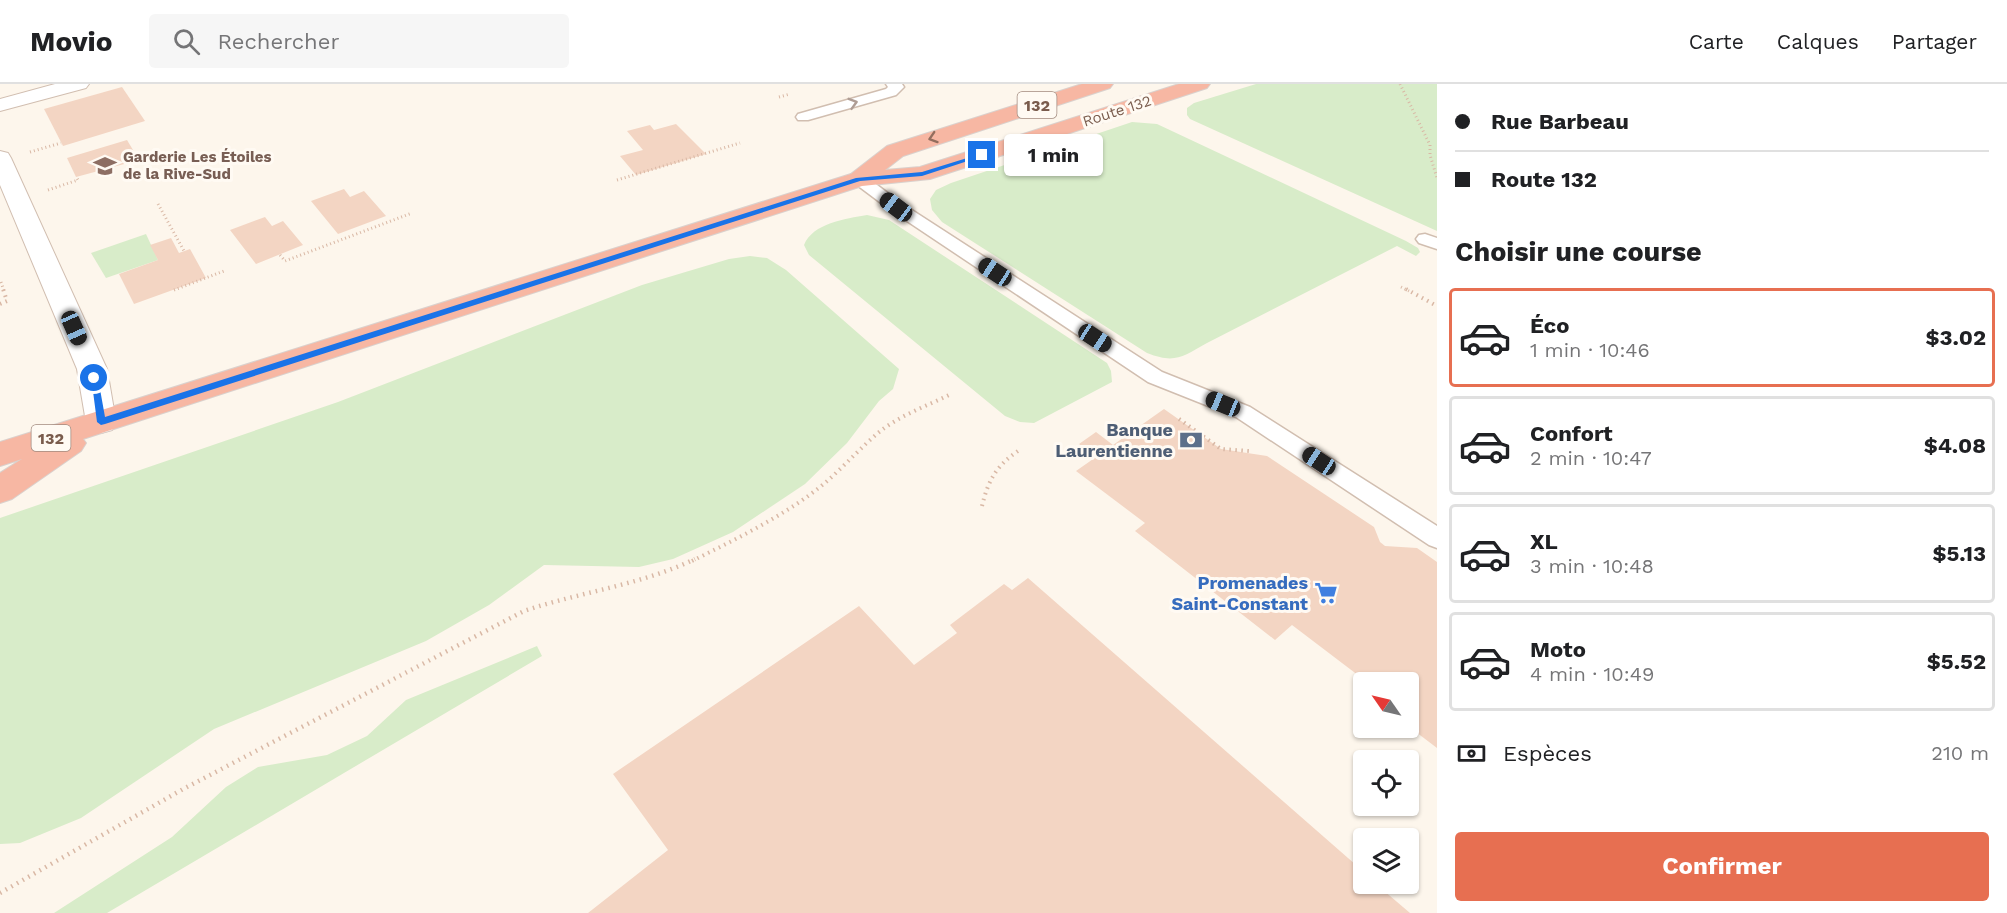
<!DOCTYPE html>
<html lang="fr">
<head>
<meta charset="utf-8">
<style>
	body { margin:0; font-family:"Work Sans",sans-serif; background:#f6f6f6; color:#202124; height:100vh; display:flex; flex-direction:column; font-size:22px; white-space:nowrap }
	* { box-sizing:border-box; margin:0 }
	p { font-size:20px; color:#757577 }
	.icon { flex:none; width:33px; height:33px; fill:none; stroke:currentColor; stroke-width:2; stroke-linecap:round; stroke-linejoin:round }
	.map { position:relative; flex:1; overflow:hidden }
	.details { display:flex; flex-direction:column; background:#fff; width:570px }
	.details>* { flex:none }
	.guide { display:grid; align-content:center; height:132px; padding:0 18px; background:#fff }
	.needle { width:39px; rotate:304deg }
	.controls { position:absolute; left:1353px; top:588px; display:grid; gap:12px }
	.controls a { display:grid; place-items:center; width:66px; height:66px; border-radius:6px; background:#fff; box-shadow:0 2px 4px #0004; font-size:30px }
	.end { position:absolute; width:27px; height:27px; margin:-14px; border:8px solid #1a73e8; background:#fff; box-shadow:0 0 0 3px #fff }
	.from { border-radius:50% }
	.bubble { position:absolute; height:42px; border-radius:6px; background:#fff; box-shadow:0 2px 4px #0004; font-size:20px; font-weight:700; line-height:42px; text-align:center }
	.car { position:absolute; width:18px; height:36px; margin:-18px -9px; border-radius:8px; box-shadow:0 0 4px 2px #0007; background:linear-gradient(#222 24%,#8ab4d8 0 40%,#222 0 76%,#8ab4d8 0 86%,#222 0) }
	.guide b { display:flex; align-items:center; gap:21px; height:57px; font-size:22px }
	.guide b+b { border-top:2px solid #e0e0e0 }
	.guide i { width:15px; height:15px; background:#202124 }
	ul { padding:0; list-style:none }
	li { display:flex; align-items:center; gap:18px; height:99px; margin:0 12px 9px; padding:0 6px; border:3px solid #e0e0e0; border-radius:6px }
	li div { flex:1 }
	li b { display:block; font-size:22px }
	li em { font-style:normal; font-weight:700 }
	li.selected { border-color:#e76f51 }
	li>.icon { width:54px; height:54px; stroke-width:1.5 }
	h2 { padding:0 18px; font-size:27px; line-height:72px }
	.pay { display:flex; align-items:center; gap:15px; height:66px; padding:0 18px; font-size:22px }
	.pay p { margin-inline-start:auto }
	.button { display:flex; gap:12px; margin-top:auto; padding:12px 18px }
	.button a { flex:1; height:69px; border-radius:6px; background:#e76f51; color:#fff; font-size:24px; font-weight:700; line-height:69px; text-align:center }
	header { display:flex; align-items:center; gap:36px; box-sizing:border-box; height:84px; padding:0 30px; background:#fff; border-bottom:2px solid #e0e0e0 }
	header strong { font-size:28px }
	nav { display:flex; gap:33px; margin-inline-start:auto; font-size:21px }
	.search { width:420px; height:54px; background:#f6f6f6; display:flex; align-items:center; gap:15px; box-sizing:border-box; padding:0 21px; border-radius:6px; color:#757577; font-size:22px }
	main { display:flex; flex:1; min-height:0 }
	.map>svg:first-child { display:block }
</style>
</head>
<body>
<header>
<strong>Movio</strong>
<div class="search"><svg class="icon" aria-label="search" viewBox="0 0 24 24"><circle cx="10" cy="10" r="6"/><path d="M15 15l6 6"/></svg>Rechercher</div>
<nav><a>Carte</a><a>Calques</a><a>Partager</a></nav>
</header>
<main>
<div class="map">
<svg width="1437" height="829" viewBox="0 0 1437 829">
	<rect width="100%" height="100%" fill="#fdf6ec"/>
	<g fill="#d8ecc9">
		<path d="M1256,0h181v147l-247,-112 -3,-4v-7l7,-5z"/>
		<path d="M1132,38l25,2 249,117 12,7 2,4 -4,4 -19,-10 -190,97c-25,14 -32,21 -60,10l-205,-131 -10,-12 -2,-11 6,-9 15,-7z"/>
		<path d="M867,131l22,5 218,143 4,8 1,11 -78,41 -14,-1 -15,-6 -196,-161 -5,-10c9,-22 41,-26 63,-30z"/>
		<path d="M146,150l12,26 -52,18 -15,-25z"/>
		<path d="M750,172l17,2 19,12 113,99 -6,20 -14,12 -32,42 -42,41 -72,48 -60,27 -34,8 -95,-2 -55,40 -63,36 -212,88 -133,89 -61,25 -20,1v-326l338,-116 304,-117 87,-26z"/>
		<path d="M537,562l5,10 -435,257h-53l118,-76 54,-50 32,-20 69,-12 40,-19 39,-36z"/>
	</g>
	<g fill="#f3d5c3">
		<path d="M122,3l23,34 -82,25 -19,-37z"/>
		<path d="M676,40l30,30 -70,21 -16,-19 23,-6 -16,-19 23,-6 4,5z"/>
		<path d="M127,56l12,20 -63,17 -9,-19z"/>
		<path d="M344,105l6,8 14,-6 22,25 -48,18 -27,-33z"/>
		<path d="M265,133l7,9 11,-5 20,24 -47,19 -26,-34z"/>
		<path d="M171,154l8,15 11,-4 16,29 -72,26 -15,-30 39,-14 -8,-15z"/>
		<path d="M1164,325l57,40 46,7 107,71 6,15 5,4 32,2 20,14v186l-29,-22v-44h-41l-75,-57 -17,15 -140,-109 10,-8 -69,-52 20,-14 -17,-13 17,-12 17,13z"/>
		<path d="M1028,494l336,294v12h12l34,29h-822l80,-63 -55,-76 246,-168 55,59 43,-32 -7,-8 54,-41 8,6z"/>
	</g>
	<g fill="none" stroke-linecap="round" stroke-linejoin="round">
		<g stroke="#d1beb0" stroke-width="3">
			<g id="lane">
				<path d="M886,0h16l2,3 -8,8 -88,25h-10l-2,-3 2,-3 88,-25 2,-2z"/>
				<path d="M859,90l6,2 36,27 261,169 88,35 187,119v22l-8,-3 -193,-128 -88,-35 -259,-173 -36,-27 -2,-3 2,-3z"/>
				<path d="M1425,150l12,4v11l-18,-6 -3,-4 3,-4z"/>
			</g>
		</g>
		<g stroke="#d1beb0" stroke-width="2">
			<g id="street">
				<path d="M55,0h34l-3,4 -86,23v-12z"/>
				<path d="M0,67l8,2 3,5 96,211 9,53 -4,8 -11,3 -11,-3 -4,-8 -9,-53 -77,-184z"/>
			</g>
		</g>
		<g stroke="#dad1cd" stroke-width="2">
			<path id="highway" d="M1082,0h31l-3,4 -207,68 -18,14 35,-3 259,-83h31l-3,4 -277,91 -68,7 -779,253 3,4 -5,8 -69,48 -12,4v-30l22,-14 -22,7v-24l851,-268 36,-28z"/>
		</g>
		<g stroke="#d9b8a5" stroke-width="3" stroke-dasharray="1 3" stroke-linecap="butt">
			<path d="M1400,0l30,61v10l7,23"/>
			<path d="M779,13l11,-3"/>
			<path d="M30,68l31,-9"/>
			<path d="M617,96l123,-37"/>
			<path d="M48,106l30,-10 -2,-3"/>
			<path d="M158,120l26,47"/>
			<path d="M280,171l5,6 127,-48"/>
			<path d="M1,198l3,9"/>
			<path d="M1401,203l8,4"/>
			<path d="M174,206l50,-19"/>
		</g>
		<g stroke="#d9b8a5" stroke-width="4" stroke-dasharray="1.5 4.5" stroke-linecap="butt">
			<path d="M1406,205l31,17"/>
			<path d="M0,220l7,-3 -4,-12"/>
			<path d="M1179,335l42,30 28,2"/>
			<path d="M982,422c6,-25 14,-40 36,-55"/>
			<path d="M692,477c44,-22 90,-44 128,-74 21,-17 38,-37 58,-54 20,-17 49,-27 73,-39"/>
		</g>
		<path stroke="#d9b8a5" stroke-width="4.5" stroke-dasharray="1.5 5" stroke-linecap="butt" d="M0,809l185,-105 339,-177c56,-19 117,-26 171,-52"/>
		<use href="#lane" fill="#fff" fill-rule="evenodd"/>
		<use href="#street" fill="#fff" fill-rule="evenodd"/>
		<use href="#highway" fill="#f7b7a3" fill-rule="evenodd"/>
	</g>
	<defs><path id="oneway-chevron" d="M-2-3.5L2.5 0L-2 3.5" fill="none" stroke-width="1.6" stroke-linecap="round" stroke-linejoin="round" transform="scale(1.5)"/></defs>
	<use stroke="#af9d94" href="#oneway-chevron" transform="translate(853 19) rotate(-16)"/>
	<use stroke="#936e5e" href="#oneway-chevron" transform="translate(933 54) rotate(162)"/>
	<path fill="#1a73e8" d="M980,70l6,1 -64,21 -62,5 -755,243 -4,1 -4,-3 -6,-46 7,2 7,39 751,-239 66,-6z"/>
	<defs>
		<g id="school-bare" transform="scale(1.8)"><path d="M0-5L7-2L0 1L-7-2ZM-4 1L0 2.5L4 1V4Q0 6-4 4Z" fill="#8d6e63" stroke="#fffaf3" stroke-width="2.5" paint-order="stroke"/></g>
		<g id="bank-bare" transform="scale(1.8)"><path d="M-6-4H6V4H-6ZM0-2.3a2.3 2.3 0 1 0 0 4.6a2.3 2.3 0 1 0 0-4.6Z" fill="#5c6f8a" stroke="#fffaf3" stroke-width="2.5" paint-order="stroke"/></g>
		<g id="supermarket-bare" transform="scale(1.8)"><path d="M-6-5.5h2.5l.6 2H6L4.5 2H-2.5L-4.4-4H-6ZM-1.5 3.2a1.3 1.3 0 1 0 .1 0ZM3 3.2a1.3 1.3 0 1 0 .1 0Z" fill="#3f7fe0" stroke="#fffaf3" stroke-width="2.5" paint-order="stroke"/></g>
	</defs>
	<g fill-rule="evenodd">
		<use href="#school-bare" x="105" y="82"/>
		<use href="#bank-bare" x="1191" y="356"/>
		<use href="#supermarket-bare" x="1326" y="509"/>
	</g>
	<g text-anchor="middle" stroke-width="6" stroke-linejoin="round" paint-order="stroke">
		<g font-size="15" fill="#7a5c4d" stroke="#fffaf3">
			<text transform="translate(1117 27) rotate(-18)" y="5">Route 132</text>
		</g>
		<g font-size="15" font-weight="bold" fill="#785e54" stroke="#fffaf3" text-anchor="start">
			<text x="123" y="78">Garderie Les Étoiles<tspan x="123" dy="17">de la Rive-Sud</tspan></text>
		</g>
		<g fill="#fffaf3" stroke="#a28b7f" stroke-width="1.5">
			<rect x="1017.5" y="8" width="39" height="26" rx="4.5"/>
			<rect x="31.5" y="341" width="39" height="26" rx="4.5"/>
		</g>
		<g font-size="16" font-weight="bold" fill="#7a5c4d">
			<text x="1037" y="27">132</text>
			<text x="51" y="360">132</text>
		</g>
		<g font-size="18" font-weight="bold" fill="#4e5e75" stroke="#fffaf3" text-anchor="end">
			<text x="1173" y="352">Banque<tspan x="1173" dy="21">Laurentienne</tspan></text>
		</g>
		<g font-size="18" font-weight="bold" fill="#366cbe" stroke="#fffaf3" text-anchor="end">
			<text x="1308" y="505">Promenades<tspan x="1308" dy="21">Saint-Constant</tspan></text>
		</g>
	</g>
</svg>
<div class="controls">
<a><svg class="needle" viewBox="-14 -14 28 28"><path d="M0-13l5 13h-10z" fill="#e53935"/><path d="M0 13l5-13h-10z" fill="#757577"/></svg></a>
<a><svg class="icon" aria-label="locate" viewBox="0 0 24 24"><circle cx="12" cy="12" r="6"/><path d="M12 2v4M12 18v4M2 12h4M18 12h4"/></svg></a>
<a><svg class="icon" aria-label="layers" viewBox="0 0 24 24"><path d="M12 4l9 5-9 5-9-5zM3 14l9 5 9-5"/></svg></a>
</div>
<i class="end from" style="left:94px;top:294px"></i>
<i class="end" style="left:982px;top:71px"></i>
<div class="bubble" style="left:1004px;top:50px;width:99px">1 min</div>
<i class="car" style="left:896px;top:123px;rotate:307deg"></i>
<i class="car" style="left:995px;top:188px;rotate:303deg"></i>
<i class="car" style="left:74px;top:244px;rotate:156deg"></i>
<i class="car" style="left:1095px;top:254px;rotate:123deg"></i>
<i class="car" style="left:1223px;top:320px;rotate:292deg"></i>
<i class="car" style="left:1319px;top:377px;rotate:303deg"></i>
</div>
<section class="details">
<div class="guide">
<b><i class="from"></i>Rue Barbeau</b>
<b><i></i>Route 132</b>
</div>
<h2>Choisir une course</h2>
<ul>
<li class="selected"><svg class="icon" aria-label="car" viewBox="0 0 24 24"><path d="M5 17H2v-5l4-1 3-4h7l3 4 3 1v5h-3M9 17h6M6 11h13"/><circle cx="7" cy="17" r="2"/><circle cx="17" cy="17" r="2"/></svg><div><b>Éco</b><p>1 min · 10:46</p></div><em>$3.02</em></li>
<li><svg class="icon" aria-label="car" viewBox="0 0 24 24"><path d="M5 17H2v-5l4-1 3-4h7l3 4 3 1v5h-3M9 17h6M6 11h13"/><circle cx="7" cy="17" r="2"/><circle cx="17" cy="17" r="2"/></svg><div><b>Confort</b><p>2 min · 10:47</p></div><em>$4.08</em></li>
<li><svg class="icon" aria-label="car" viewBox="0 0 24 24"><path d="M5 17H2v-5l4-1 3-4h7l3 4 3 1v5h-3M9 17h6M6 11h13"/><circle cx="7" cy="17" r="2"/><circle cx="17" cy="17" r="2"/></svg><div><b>XL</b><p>3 min · 10:48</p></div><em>$5.13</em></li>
<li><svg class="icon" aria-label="car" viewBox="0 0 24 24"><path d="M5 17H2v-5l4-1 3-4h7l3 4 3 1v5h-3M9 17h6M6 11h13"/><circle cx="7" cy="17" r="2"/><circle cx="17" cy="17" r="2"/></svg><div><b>Moto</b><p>4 min · 10:49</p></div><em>$5.52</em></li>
</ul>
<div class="pay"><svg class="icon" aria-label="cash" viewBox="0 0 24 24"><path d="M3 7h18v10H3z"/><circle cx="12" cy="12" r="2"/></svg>Espèces<p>210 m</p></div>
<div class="button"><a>Confirmer</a></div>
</section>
</main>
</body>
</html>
